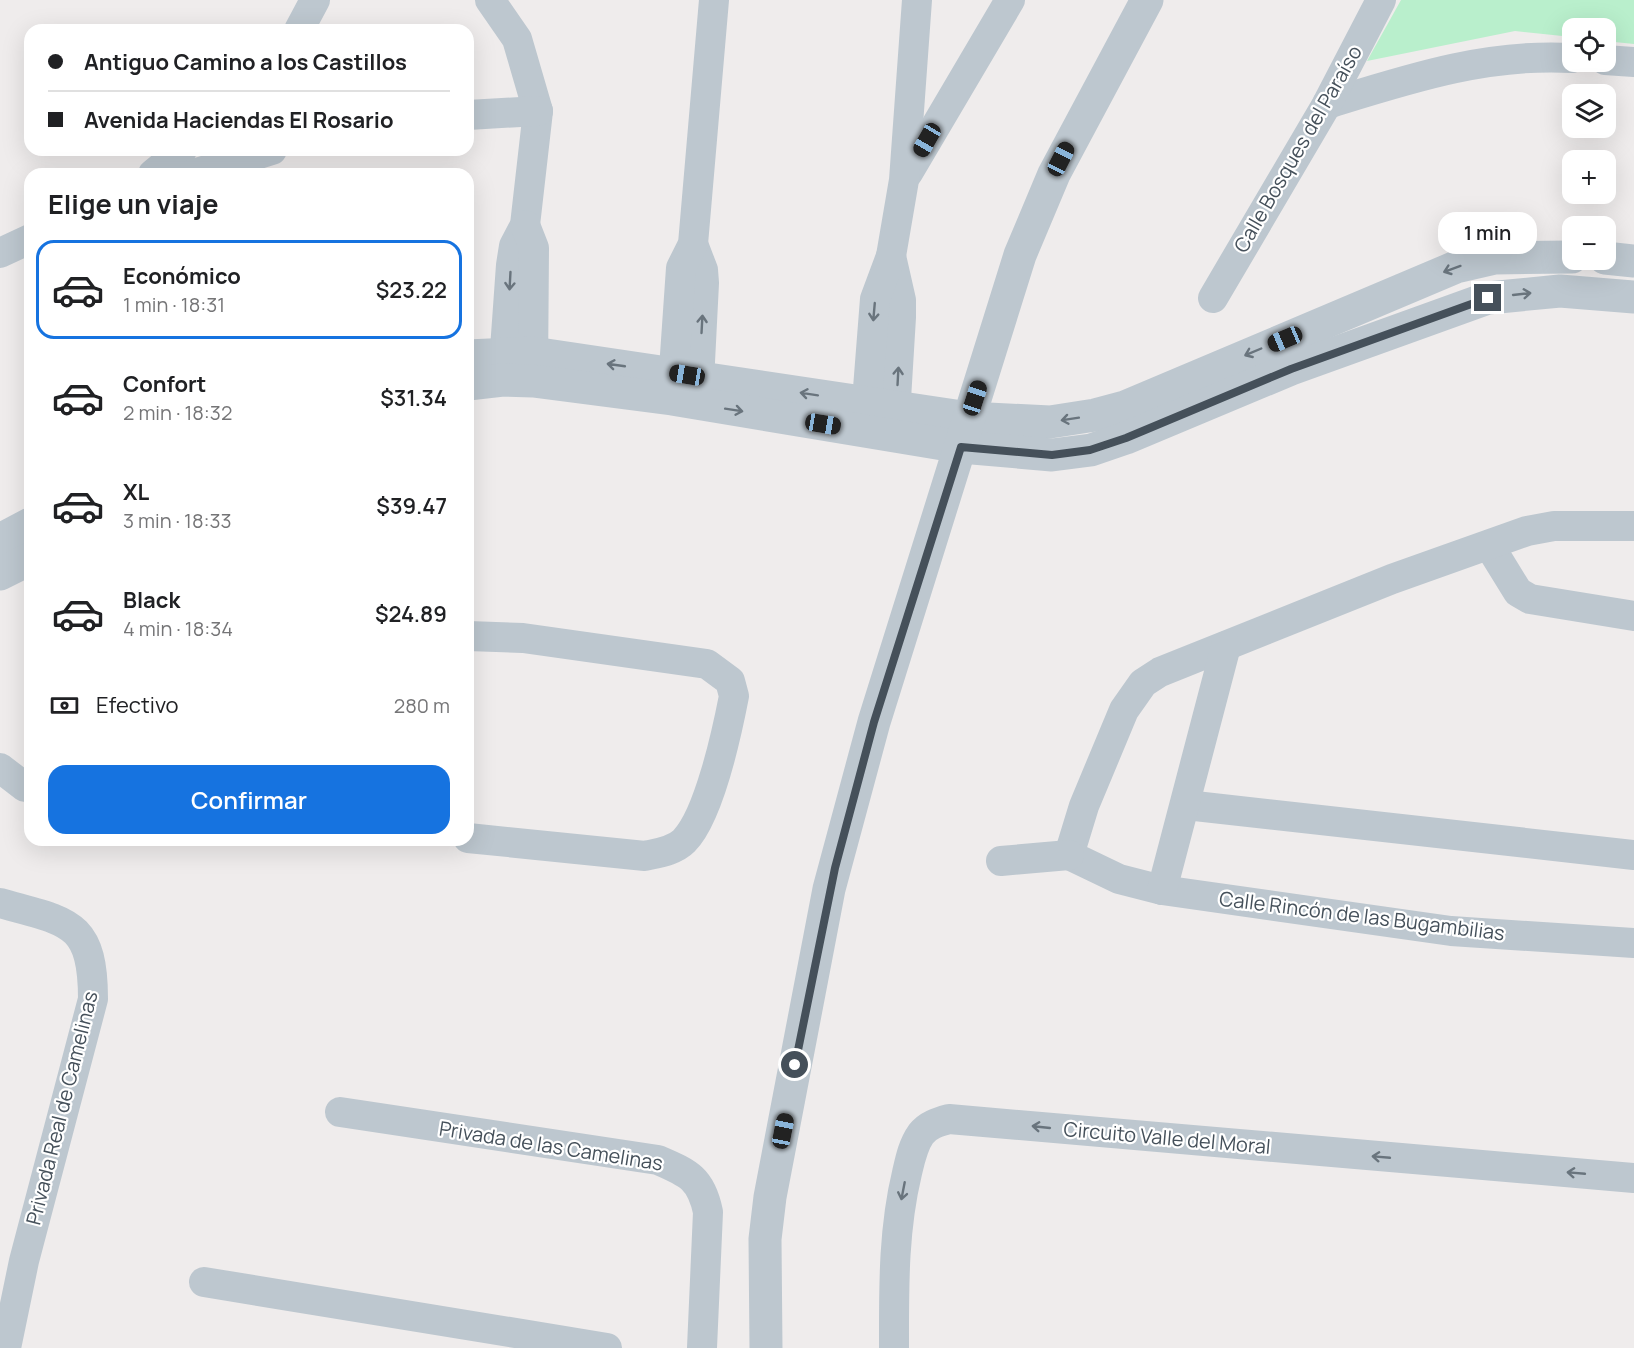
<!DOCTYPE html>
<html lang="es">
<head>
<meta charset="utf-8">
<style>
	body { margin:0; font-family:Manrope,sans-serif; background:#f6f6f6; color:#202124; height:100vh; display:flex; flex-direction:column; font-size:22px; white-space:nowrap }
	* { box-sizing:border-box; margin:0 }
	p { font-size:20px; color:#757577 }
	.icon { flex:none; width:33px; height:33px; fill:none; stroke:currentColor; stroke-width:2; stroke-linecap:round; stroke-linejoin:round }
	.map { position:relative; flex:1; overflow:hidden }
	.sheet { position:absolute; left:24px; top:168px; width:450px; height:678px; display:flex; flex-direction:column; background:#fff; border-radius:18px; box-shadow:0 6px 24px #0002 }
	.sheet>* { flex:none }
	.top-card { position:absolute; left:24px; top:24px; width:450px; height:132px; border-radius:18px; box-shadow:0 6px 24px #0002; display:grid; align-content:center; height:132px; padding:0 24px; background:#fff }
	.tools { position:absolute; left:1562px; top:18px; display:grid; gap:12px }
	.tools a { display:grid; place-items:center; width:54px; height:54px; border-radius:12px; background:#fff; box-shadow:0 6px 24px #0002; font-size:30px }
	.end { position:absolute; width:27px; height:27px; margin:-14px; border:8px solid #45505a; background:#fff; box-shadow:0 0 0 3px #fff }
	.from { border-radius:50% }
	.bubble { position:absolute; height:42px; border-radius:18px; background:#fff; box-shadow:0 6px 24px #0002; font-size:20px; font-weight:600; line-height:42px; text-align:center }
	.car { position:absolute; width:18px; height:36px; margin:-18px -9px; border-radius:8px; box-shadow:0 0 4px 2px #0007; background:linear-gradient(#222 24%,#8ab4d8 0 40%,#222 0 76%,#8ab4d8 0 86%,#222 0) }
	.top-card b { display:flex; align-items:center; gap:21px; height:57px; font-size:22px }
	.top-card b+b { border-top:2px solid #e0e0e0 }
	.top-card i { width:15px; height:15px; background:#202124 }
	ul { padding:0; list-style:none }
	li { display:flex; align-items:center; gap:18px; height:99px; margin:0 12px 9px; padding:0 12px; border:3px solid transparent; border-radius:18px }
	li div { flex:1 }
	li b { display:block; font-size:22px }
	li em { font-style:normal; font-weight:600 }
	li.on { border-color:#1673e0 }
	li>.icon { width:54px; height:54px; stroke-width:1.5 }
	h2 { padding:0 24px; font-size:27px; line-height:72px }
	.pay { display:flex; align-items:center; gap:15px; height:66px; padding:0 24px; font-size:22px }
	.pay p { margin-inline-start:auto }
	.action { display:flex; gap:12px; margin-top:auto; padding:12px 24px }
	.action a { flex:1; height:69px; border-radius:18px; background:#1673e0; color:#fff; font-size:24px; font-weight:600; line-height:69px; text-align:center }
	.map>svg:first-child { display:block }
</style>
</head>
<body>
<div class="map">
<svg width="1634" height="1348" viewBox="0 0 1634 1348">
	<rect width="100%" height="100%" fill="#efecec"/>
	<path fill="#b9efcc" d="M1401,0h233v44l-29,-3v-13h-33v9l-57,-6 -148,30z"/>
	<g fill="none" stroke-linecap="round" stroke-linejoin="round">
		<g stroke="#bdc7cf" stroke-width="30">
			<path d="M490,0l27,39 21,72 -13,114 -11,21 -3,19 -8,112"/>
			<path d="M299,30l16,-30"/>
			<path d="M1605,60l29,2"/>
			<path d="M1327,104c81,-25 159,-51 245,-46"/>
			<path d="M468,115l70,-4"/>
			<path d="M908,173l102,-173"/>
			<path d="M153,174l29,-24"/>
			<path d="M193,174l79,-24"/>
			<path d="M525,225l9,23 -1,128"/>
			<path d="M693,244l10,26 1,13 -6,118"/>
			<path d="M0,253l30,-14"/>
			<path d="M891,256l10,44v17l-7,115"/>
			<path d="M1213,298l114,-194 54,-104"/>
			<path d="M672,398l9,-130 12,-24 21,-244"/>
			<path d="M865,427l10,-128 16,-43 13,-76 13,-180"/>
			<path d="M1489,545l29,47 12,7 104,17"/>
			<path d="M468,636l55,2 184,26 23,17 4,15c-7,36 -25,120 -50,145 -10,10 -26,12 -39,15l-177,-18"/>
			<path d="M0,768l25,19"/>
			<path d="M1186,805l448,50"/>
			<path d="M1069,855l15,-49 40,-96 19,-27 17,-11 232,-93 135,-48 27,-5h80"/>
			<path d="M1069,855l50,24 43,11 289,41 183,12"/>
			<path d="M1001,861l68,-6"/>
			<path d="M1162,890l64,-244"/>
			<path d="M0,903c67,19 93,17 93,96l-69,262 -18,87"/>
			<path d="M340,1112l318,48c30,13 43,18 50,52l-6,136"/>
			<path d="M204,1282l403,66"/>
			<path d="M894,1348c0,-59 -1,-117 13,-175 3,-13 6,-28 14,-39 7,-9 17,-12 28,-15l685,59"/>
		</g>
		<g stroke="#bdc7cf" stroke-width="33">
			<path d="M1605,258l29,3"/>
			<path d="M468,356l65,-3 436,65 81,4 45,-7 30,-8 331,-140 39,-9 77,-1"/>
			<path d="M468,384l35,-4 30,1 139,18 289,48 91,8 39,-5 35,-12 165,-69 197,-71 72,-7 74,6"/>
			<path d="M0,540l30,-16"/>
			<path d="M0,574l30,-15"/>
			<path d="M766,1348l-1,-109 5,-42 59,-308 45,-167 146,-467 34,-81 93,-174"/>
		</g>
	</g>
	<defs><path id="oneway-shaft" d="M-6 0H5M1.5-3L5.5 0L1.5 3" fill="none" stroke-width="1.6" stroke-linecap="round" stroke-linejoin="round" transform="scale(1.5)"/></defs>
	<g stroke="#69747d">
		<use href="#oneway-shaft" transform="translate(1452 269) rotate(160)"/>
		<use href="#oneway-shaft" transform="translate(510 281) rotate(93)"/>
		<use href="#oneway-shaft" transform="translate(1522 294) rotate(-6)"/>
		<use href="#oneway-shaft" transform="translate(874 312) rotate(95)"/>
		<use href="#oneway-shaft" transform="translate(702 324) rotate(-87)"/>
		<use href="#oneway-shaft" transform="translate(1253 352) rotate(157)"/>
		<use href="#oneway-shaft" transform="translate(616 365) rotate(-172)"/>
		<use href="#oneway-shaft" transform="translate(898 376) rotate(-87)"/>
		<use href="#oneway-shaft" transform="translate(809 394) rotate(-171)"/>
		<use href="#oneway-shaft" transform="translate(734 410) rotate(9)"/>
		<use href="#oneway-shaft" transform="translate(1070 419) rotate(171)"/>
		<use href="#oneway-shaft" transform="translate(1041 1127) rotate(-174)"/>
		<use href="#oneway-shaft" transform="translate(1381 1157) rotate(-175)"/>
		<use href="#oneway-shaft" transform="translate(1576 1173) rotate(-175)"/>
		<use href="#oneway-shaft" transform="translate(903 1191) rotate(101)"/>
	</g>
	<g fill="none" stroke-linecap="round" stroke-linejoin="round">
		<path stroke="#45505a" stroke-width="8" d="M795,1065l40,-197 39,-146 87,-275 91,8 38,-5 36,-12 165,-69 197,-71"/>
	</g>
	<g text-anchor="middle" stroke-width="4.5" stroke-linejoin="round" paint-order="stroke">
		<g font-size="20" fill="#45505a" stroke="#fff">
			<text transform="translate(1298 149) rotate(-60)" y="7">Calle Bosques del Paraíso</text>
			<text transform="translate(1362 916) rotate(7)" y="7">Calle Rincón de las Bugambilias</text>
			<text transform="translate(62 1108) rotate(-76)" y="7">Privada Real de Camelinas</text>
			<text transform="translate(1167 1138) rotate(5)" y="7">Circuito Valle del Moral</text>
			<text transform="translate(551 1146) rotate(9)" y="7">Privada de las Camelinas</text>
		</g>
	</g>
</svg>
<div class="tools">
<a><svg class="icon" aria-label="locate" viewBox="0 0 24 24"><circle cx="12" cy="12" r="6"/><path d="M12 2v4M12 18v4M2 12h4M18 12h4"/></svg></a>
<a><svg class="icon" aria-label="layers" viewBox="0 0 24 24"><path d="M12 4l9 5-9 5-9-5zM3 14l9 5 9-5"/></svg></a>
<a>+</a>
<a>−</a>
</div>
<i class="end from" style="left:795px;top:1065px"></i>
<i class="end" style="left:1488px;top:298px"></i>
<div class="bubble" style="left:1438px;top:212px;width:99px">1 min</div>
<i class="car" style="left:927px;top:140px;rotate:210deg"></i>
<i class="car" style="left:1061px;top:159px;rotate:27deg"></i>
<i class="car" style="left:1285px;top:339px;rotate:247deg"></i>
<i class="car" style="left:687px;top:375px;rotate:279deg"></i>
<i class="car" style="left:975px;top:398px;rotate:18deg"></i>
<i class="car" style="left:823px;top:424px;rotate:99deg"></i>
<i class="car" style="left:783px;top:1131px;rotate:11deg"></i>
<div class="top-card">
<b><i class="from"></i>Antiguo Camino a los Castillos</b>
<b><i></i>Avenida Haciendas El Rosario</b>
</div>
<section class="sheet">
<h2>Elige un viaje</h2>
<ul>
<li class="on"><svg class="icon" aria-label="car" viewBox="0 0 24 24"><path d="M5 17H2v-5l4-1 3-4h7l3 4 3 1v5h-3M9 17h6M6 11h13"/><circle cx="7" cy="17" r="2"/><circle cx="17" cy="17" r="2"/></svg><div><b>Económico</b><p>1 min · 18:31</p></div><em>$23.22</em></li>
<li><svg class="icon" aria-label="car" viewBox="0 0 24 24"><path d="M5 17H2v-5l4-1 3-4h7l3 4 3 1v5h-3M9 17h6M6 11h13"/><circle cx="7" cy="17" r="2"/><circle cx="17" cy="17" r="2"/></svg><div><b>Confort</b><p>2 min · 18:32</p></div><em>$31.34</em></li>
<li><svg class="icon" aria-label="car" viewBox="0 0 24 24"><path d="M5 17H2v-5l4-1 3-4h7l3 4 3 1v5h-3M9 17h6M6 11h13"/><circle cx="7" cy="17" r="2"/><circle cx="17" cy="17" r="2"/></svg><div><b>XL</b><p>3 min · 18:33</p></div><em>$39.47</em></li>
<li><svg class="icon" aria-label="car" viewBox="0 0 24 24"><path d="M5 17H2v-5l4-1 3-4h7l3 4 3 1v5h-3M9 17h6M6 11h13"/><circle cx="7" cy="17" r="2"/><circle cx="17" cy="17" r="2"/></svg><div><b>Black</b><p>4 min · 18:34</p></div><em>$24.89</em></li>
</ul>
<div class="pay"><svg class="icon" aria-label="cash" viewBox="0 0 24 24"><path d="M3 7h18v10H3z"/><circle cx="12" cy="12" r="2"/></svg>Efectivo<p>280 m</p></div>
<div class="action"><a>Confirmar</a></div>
</section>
</div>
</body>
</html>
